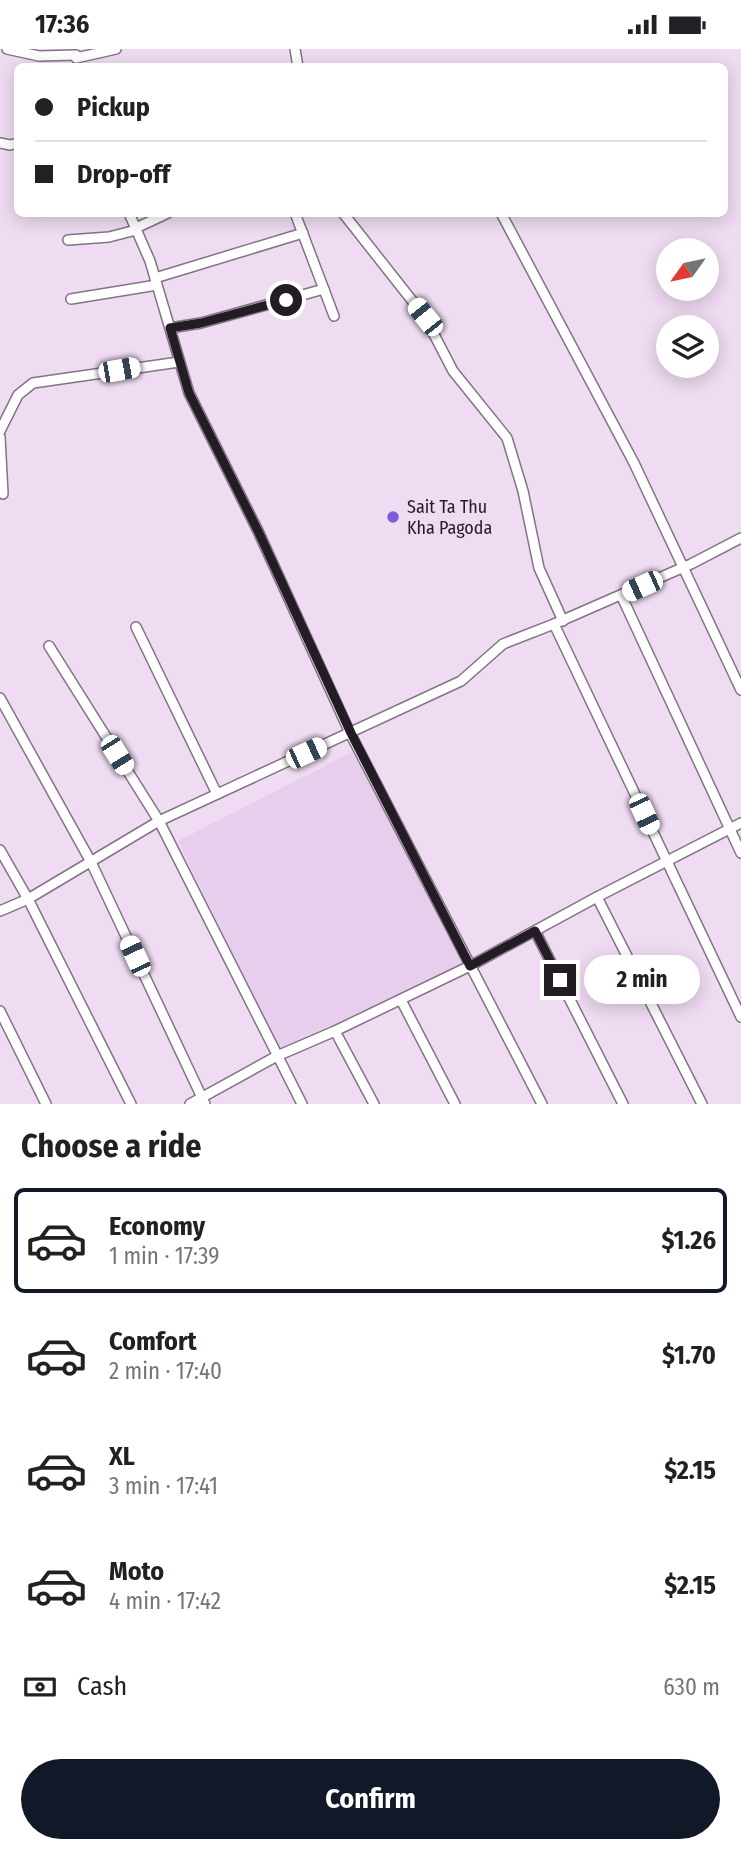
<!DOCTYPE html>
<html lang="en">
<head>
<meta charset="utf-8">
<style>
	body { margin:0; font-family:"Fira Sans Condensed",sans-serif; background:#f2f2f2; color:#202124; height:100vh; display:flex; flex-direction:column; font-size:26px; white-space:nowrap }
	* { box-sizing:border-box; margin:0 }
	p { font-size:23px; color:#757577 }
	.icon { flex:none; width:38px; height:38px; fill:none; stroke:currentColor; stroke-width:2; stroke-linecap:round; stroke-linejoin:round }
	.map { position:relative; height:1055px; overflow:hidden }
	.drawer { display:flex; flex-direction:column; background:#fff; flex:1 }
	.drawer>* { flex:none }
	.top-card { position:absolute; left:14px; top:14px; width:714px; height:154px; border-radius:10px; box-shadow:0 4px 18px #0003; display:grid; align-content:center; height:154px; padding:0 21px; background:#fff }
	.needle { width:46px; rotate:237deg }
	.fabs { position:absolute; left:656px; top:189px; display:grid; gap:14px }
	.fabs a { display:grid; place-items:center; width:63px; height:63px; border-radius:50%; background:#fff; box-shadow:0 4px 18px #0003; font-size:35px }
	.end { position:absolute; width:32px; height:32px; margin:-16px; border:9px solid #231c24; background:#fff; box-shadow:0 0 0 4px #fff }
	.from { border-radius:50% }
	.bubble { position:absolute; height:49px; border-radius:24px; background:#fff; box-shadow:0 4px 18px #0003; font-size:23px; font-weight:700; line-height:49px; text-align:center }
	.car { position:absolute; width:21px; height:42px; margin:-21px -10px; border-radius:9px; box-shadow:0 0 5px 2px #0007; background:linear-gradient(#fff 24%,#345 0 40%,#fff 0 76%,#345 0 86%,#fff 0) }
	.top-card b { display:flex; align-items:center; gap:24px; height:66px; font-size:26px }
	.top-card b+b { border-top:2px solid #e0e0e0 }
	.top-card i { width:18px; height:18px; background:#202124 }
	ul { padding:0; list-style:none }
	li { display:flex; align-items:center; gap:21px; height:105px; margin:0 14px 10px; padding:0 7px; border:4px solid transparent; border-radius:10px }
	li div { flex:1 }
	li b { display:block; font-size:26px }
	li em { font-style:normal; font-weight:700 }
	li.active { border-color:#111827 }
	li>.icon { width:63px; height:63px; stroke-width:1.5 }
	h2 { padding:0 21px; font-size:32px; line-height:84px }
	.pay { display:flex; align-items:center; gap:18px; height:77px; padding:0 21px; font-size:26px }
	.pay p { margin-inline-start:auto }
	.primary-button { display:flex; gap:14px; margin-top:auto; padding:14px 21px }
	.primary-button a { flex:1; height:80px; border-radius:42px; background:#111827; color:#fff; font-size:28px; font-weight:700; line-height:80px; text-align:center }
	.status { display:flex; justify-content:space-between; align-items:center; height:49px; padding:0 35px; background:#fff; direction:ltr }
	.status svg { height:19px; fill:currentColor }
	.map>svg:first-child { display:block }
</style>
</head>
<body>
<div class="status"><b>17:36</b><svg viewBox="0 0 49 12"><path d="M0 12V9h3v3zM5 12V6h3v6zM10 12V3h3v9zM15 12V0h3v12zM26 1h20v11H26zM47 4h2v5h-2z"/></svg></div>
<div class="map">
<svg width="741" height="1055" viewBox="0 0 741 1055">
	<rect width="100%" height="100%" fill="#efdbf2"/>
	<path fill="#e7ceec" d="M356,701l108,215 -185,84 -101,-208z"/>
	<g fill="none" stroke-linecap="round" stroke-linejoin="round">
		<g stroke="#847287" stroke-width="12">
			<g id="minor">
				<path d="M7,0l32,7 37,-1"/>
				<path d="M295,0l3,18"/>
				<path d="M76,9l40,-9"/>
				<path d="M0,94l10,2 8,-2"/>
				<path d="M129,164l21,48 39,132 69,138 92,202 192,371"/>
				<path d="M295,164l39,103"/>
				<path d="M343,164l82,104 28,54 54,67 16,53 16,77 24,53"/>
				<path d="M501,164l133,250 107,227"/>
				<path d="M136,179l32,-15"/>
				<path d="M68,191l41,-3 27,-7"/>
				<path d="M155,229l148,-45"/>
				<path d="M71,250l86,-14"/>
				<path d="M170,279l31,-5 123,-34"/>
				<path d="M0,382l18,-36 15,-12 146,-21"/>
				<path d="M0,388l3,57"/>
				<path d="M621,546l120,258"/>
				<path d="M554,575l187,393"/>
				<path d="M136,578l81,167"/>
				<path d="M49,597l110,175 143,283"/>
				<path d="M0,649l91,164 114,242"/>
				<path d="M0,801l28,49 103,205"/>
				<path d="M597,848l105,207"/>
				<path d="M0,862l28,-12 131,-78 302,-140 42,-37 51,-20 137,-60 50,-26"/>
				<path d="M535,882l88,173"/>
				<path d="M401,951l54,104"/>
				<path d="M0,962l46,93"/>
				<path d="M335,982l39,73"/>
				<path d="M190,1055l87,-48 58,-25 135,-65 127,-69 144,-74"/>
			</g>
		</g>
		<use href="#minor" stroke="#fff" stroke-width="9"/>
	</g>
	<g fill="none" stroke-linecap="round" stroke-linejoin="round">
		<path stroke="#231c24" stroke-width="9" d="M286,251l-85,23 -31,5 19,65 69,138 93,202 119,233 65,-35 25,49"/>
	</g>
	<circle fill="#795fd9" stroke="#efdbf2" stroke-width="2.5" cx="393" cy="468" r="7"/>
	<g text-anchor="middle" stroke-width="5" stroke-linejoin="round" paint-order="stroke">
		<g font-size="18" fill="#231c24" stroke="#efdbf2" text-anchor="start">
			<text x="407" y="464">Sait Ta Thu<tspan x="407" dy="21">Kha Pagoda</tspan></text>
		</g>
	</g>
</svg>
<div class="fabs">
<a><svg class="needle" viewBox="-14 -14 28 28"><path d="M0-13l5 13h-10z" fill="#e53935"/><path d="M0 13l5-13h-10z" fill="#757577"/></svg></a>
<a><svg class="icon" aria-label="layers" viewBox="0 0 24 24"><path d="M12 4l9 5-9 5-9-5zM3 14l9 5 9-5"/></svg></a>
</div>
<i class="end from" style="left:286px;top:251px"></i>
<i class="end" style="left:560px;top:931px"></i>
<div class="bubble" style="left:584px;top:906px;width:116px">2 min</div>
<i class="car" style="left:425px;top:268px;rotate:321deg"></i>
<i class="car" style="left:119px;top:321px;rotate:80deg"></i>
<i class="car" style="left:642px;top:537px;rotate:246deg"></i>
<i class="car" style="left:306px;top:704px;rotate:65deg"></i>
<i class="car" style="left:117px;top:706px;rotate:148deg"></i>
<i class="car" style="left:644px;top:765px;rotate:155deg"></i>
<i class="car" style="left:135px;top:907px;rotate:335deg"></i>
<div class="top-card">
<b><i class="from"></i>Pickup</b>
<b><i></i>Drop-off</b>
</div>
</div>
<section class="drawer">
<h2>Choose a ride</h2>
<ul>
<li class="active"><svg class="icon" aria-label="car" viewBox="0 0 24 24"><path d="M5 17H2v-5l4-1 3-4h7l3 4 3 1v5h-3M9 17h6M6 11h13"/><circle cx="7" cy="17" r="2"/><circle cx="17" cy="17" r="2"/></svg><div><b>Economy</b><p>1 min · 17:39</p></div><em>$1.26</em></li>
<li><svg class="icon" aria-label="car" viewBox="0 0 24 24"><path d="M5 17H2v-5l4-1 3-4h7l3 4 3 1v5h-3M9 17h6M6 11h13"/><circle cx="7" cy="17" r="2"/><circle cx="17" cy="17" r="2"/></svg><div><b>Comfort</b><p>2 min · 17:40</p></div><em>$1.70</em></li>
<li><svg class="icon" aria-label="car" viewBox="0 0 24 24"><path d="M5 17H2v-5l4-1 3-4h7l3 4 3 1v5h-3M9 17h6M6 11h13"/><circle cx="7" cy="17" r="2"/><circle cx="17" cy="17" r="2"/></svg><div><b>XL</b><p>3 min · 17:41</p></div><em>$2.15</em></li>
<li><svg class="icon" aria-label="car" viewBox="0 0 24 24"><path d="M5 17H2v-5l4-1 3-4h7l3 4 3 1v5h-3M9 17h6M6 11h13"/><circle cx="7" cy="17" r="2"/><circle cx="17" cy="17" r="2"/></svg><div><b>Moto</b><p>4 min · 17:42</p></div><em>$2.15</em></li>
</ul>
<div class="pay"><svg class="icon" aria-label="cash" viewBox="0 0 24 24"><path d="M3 7h18v10H3z"/><circle cx="12" cy="12" r="2"/></svg>Cash<p>630 m</p></div>
<div class="primary-button"><a>Confirm</a></div>
</section>
</body>
</html>
